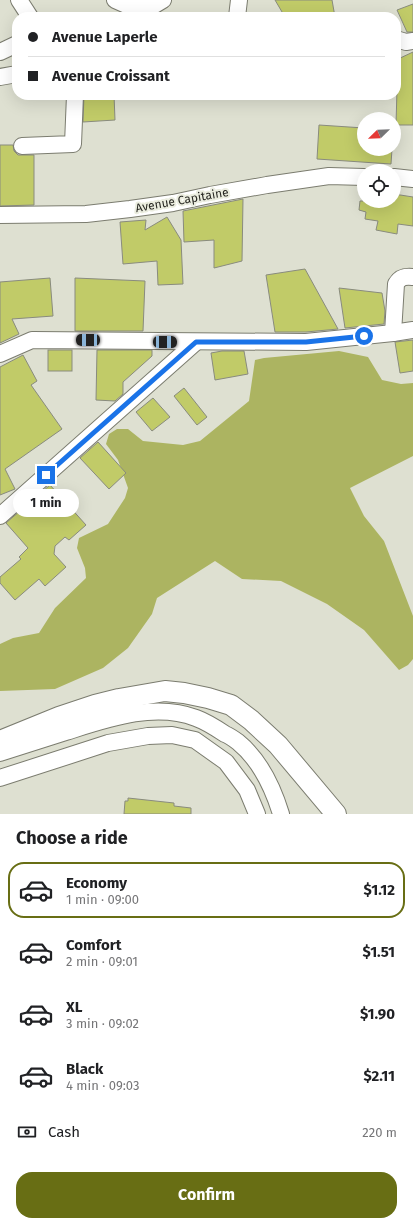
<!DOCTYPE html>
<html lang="en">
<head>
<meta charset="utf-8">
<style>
	body { margin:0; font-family:"Fira Sans",sans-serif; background:#f2f2f2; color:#202124; height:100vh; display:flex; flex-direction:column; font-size:15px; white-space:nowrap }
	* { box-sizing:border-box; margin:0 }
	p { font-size:13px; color:#757577 }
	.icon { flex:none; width:22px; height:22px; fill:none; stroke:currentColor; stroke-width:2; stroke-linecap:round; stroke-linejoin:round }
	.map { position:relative; height:814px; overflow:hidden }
	.details { display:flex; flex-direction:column; background:#fff; flex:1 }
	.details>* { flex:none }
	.top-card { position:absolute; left:12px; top:12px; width:389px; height:88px; border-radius:16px; box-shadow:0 4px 16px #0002; display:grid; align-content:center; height:88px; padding:0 16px; background:#fff }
	.needle { width:26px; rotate:247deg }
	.controls { position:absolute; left:357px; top:112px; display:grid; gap:8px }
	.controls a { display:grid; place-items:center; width:44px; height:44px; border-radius:50%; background:#fff; box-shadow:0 4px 16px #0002; font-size:20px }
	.end { position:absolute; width:18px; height:18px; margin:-9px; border:5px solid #1a73e8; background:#fff; box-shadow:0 0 0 2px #fff }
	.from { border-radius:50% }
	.bubble { position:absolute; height:28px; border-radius:14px; background:#fff; box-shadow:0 4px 16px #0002; font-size:13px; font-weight:700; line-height:28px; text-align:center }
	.car { position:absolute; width:12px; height:24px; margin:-12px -6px; border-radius:5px; box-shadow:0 0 3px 1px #0007; background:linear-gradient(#222 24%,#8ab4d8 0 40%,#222 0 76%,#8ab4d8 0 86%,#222 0) }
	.top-card b { display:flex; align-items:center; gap:14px; height:38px; font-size:15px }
	.top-card b+b { border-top:1px solid #e0e0e0 }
	.top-card i { width:10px; height:10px; background:#202124 }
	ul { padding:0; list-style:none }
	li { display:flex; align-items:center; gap:12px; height:56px; margin:0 8px 6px; padding:0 8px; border:2px solid transparent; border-radius:16px }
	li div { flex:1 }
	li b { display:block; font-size:15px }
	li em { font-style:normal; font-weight:700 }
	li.current { border-color:#686e14 }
	li>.icon { width:36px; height:36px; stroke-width:1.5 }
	h2 { padding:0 16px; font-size:18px; line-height:48px }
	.pay { display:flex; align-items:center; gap:10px; height:44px; padding:0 16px; font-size:15px }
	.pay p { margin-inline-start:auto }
	.primary-button { display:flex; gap:8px; margin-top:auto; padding:8px 16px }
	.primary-button a { flex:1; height:46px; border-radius:16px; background:#686e14; color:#fff; font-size:16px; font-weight:700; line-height:46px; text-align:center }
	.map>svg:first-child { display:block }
</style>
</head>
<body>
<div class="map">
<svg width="413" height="814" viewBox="0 0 413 814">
	<rect width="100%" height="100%" fill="#dee0d1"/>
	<path fill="#acb461" d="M339,351l29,6 14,23 19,4 12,-1v73l-63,32 14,28 20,25 29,75v43l-5,6 -9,5 -35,-40 -37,-26 -46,-23 -39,-2 -27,-18 -58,37 -5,16 -24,34 -25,20 -48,21 -55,2v-47l13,-6 26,-5 16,-25 31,-30 -1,-10 -8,-20 2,-10 29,-14 17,-26 3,-10 -10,-28 -12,-16 3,-10 8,-5h11l15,12 40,4 17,-4 49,-40 6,-41 9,-2z"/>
	<g fill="#c1cb68" stroke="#898b7e">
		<path d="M275,0h57l3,17h-50z"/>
		<path d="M413,4v28h-6l-10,-22z"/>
		<path d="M413,52v73h-17l1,-36 -1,-6v-23z"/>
		<path d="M84,95h30l1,25 -32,2z"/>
		<path d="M319,125l45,3v21h28l-1,15 -74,-5z"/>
		<path d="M0,145h13l1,6 4,4h16v50l-34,1z"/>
		<path d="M394,194l19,3v29l-15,-2 -1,10 -21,-4 2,-9 -13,-2 1,-7 -7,-2 1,-9h34z"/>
		<path d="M243,199l-1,62 -28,7v-28l-30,2 -1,-31z"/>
		<path d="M167,217l14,23 2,44 -25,1 -1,-24 -34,3 -3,-42 26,-2 -1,10z"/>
		<path d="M305,269l33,60 -32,3h-31l-9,-57z"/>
		<path d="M50,278l3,38 -41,3 7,15 -19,9v-61z"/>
		<path d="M75,278l70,3 -2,50h-68z"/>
		<path d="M339,288l43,5 3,18 -1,13 -39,4z"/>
		<path d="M413,340v31l-13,2 -5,-31z"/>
		<rect x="48" y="350" width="24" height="21"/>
		<path d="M97,350h55v6l-29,26v12l-8,7 -19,-1z"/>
		<path d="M222,351h22l4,23 -33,6 -4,-27z"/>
		<path d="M23,355l14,26 -6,4 31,44 -57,40 10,20 -15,6v-128z"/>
		<path d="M184,388l23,29 -10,8 -23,-29z"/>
		<path d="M153,398l17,19 -18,14 -16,-19z"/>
		<path d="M98,442l28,31 -17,16 -29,-31z"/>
		<path d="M50,485l36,40 -17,15 -4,-3 -10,9 -1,8 12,13 -21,19 -6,-7 -24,21 -15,-17v-6l21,-18 -2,-2 9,-9 -22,-25z"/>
		<path d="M128,798l46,5v3l17,2v6h-67l1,-13h3z"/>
	</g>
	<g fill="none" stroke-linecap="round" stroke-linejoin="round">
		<g stroke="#7b7c6f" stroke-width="18">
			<g id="minor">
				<path d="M19,0l11,17"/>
				<path d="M115,0l18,8 20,-2 10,-6"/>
				<path d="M237,17l2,-17"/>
				<path d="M396,39l10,3 7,-1"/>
				<path d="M0,52l17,-8"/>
				<path d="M0,77l17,-3"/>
				<path d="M22,146l51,-2 2,-49"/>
				<path d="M394,177l19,2"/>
				<path d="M0,215l86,-1 44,-5 43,-6 37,-8 57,-10 62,-9 35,1"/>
				<path d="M393,333l3,-49c4,-7 9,-8 17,-7"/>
				<path d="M0,354l32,-14 274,2 87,-9 20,-3"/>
				<path d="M0,516l196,-174"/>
				<path d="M0,753c22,-7 44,-14 66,-21 41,-13 88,-30 130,-14 11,4 20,10 29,16 5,2 9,5 13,8 22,18 35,46 43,72"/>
				<path d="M0,778l108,-35 40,-7 24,-1 23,5 31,22 21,28 10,24"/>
			</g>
		</g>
		<g stroke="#7b7c6f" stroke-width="22">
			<path id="major" d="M0,741l59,-24 36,-12 24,-6 46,-8 19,2 24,5 23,7 20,15 27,25 58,69"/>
		</g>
		<use href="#minor" stroke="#fff" stroke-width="16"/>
		<use href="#major" stroke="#fff" stroke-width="20"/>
	</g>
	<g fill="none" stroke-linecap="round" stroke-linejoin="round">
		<path stroke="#1a73e8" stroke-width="5" d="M46,475l150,-133h110l58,-6"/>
	</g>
	<g text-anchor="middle" stroke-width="4" stroke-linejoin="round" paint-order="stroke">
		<g font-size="12" fill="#272722" stroke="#ebeddf">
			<text transform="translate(182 200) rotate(-10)" y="4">Avenue Capitaine</text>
		</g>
	</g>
</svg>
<div class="controls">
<a><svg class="needle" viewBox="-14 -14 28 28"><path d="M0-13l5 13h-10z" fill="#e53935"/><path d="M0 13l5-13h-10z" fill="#757577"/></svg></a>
<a><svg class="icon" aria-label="locate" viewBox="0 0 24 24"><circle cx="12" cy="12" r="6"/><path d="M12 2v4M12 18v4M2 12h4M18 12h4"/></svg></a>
</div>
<i class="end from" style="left:364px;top:336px"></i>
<i class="end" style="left:46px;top:475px"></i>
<div class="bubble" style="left:13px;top:489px;width:66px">1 min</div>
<i class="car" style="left:88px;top:340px;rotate:270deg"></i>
<i class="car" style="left:165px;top:342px;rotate:91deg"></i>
<div class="top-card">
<b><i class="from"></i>Avenue Laperle</b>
<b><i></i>Avenue Croissant</b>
</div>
</div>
<section class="details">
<h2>Choose a ride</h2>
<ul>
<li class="current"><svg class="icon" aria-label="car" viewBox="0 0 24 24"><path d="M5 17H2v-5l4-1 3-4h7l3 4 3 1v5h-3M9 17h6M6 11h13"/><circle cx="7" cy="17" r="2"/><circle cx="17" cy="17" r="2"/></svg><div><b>Economy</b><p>1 min · 09:00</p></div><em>$1.12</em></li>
<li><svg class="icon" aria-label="car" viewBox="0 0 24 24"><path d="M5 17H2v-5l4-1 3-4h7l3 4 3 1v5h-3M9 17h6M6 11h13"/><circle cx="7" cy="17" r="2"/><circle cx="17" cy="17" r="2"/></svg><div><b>Comfort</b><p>2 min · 09:01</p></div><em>$1.51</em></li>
<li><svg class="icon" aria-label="car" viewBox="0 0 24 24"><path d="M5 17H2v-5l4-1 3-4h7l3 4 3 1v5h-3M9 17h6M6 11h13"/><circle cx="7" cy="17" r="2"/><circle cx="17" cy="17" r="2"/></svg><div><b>XL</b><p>3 min · 09:02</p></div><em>$1.90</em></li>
<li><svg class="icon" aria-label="car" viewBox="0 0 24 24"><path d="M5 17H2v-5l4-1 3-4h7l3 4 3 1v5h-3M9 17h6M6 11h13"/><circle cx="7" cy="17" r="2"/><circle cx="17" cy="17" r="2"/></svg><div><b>Black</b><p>4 min · 09:03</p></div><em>$2.11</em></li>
</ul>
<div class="pay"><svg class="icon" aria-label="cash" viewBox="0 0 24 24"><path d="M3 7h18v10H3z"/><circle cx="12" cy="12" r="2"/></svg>Cash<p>220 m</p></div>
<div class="primary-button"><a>Confirm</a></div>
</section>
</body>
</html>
